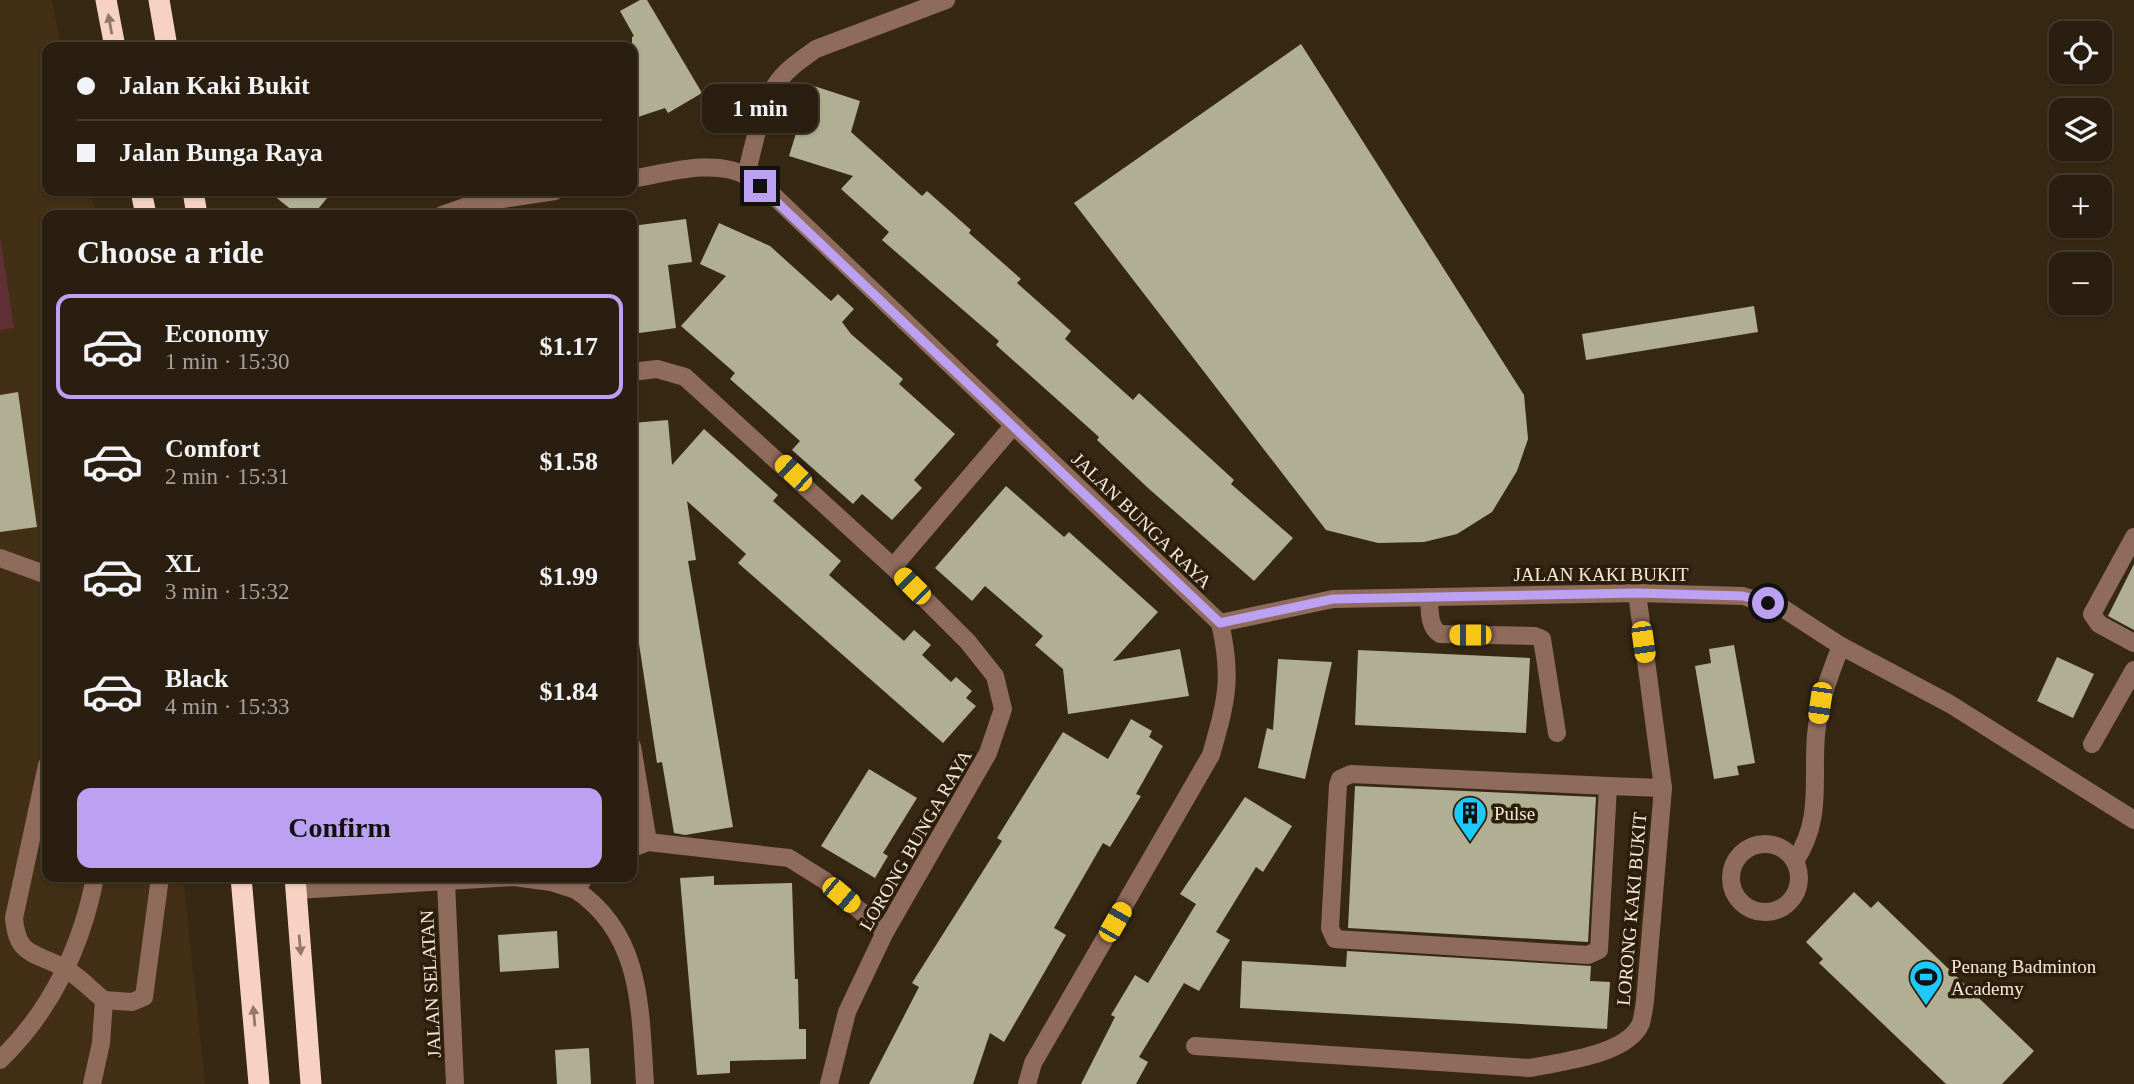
<!DOCTYPE html>
<html lang="en">
<head>
<meta charset="utf-8">
<style>
	body { margin:0; font-family:"Times New Roman",serif; background:#312718; color:#f1f3f6; height:100vh; display:flex; flex-direction:column; font-size:26px; white-space:nowrap }
	* { box-sizing:border-box; margin:0 }
	p { font-size:23px; color:#a5a29e }
	.icon { flex:none; width:38px; height:38px; fill:none; stroke:currentColor; stroke-width:2; stroke-linecap:round; stroke-linejoin:round }
	.map { position:relative; flex:1; overflow:hidden }
	.side { position:absolute; left:42px; top:210px; width:595px; height:672px; display:flex; flex-direction:column; background:#291e0f; border-radius:14px; box-shadow:0 2px 5px #0004,0 0 0 2px #453c2f }
	.side>* { flex:none }
	.banner { position:absolute; left:42px; top:42px; width:595px; height:154px; border-radius:14px; box-shadow:0 2px 5px #0004,0 0 0 2px #453c2f; display:grid; align-content:center; height:154px; padding:0 35px; background:#291e0f }
	.controls { position:absolute; left:2049px; top:21px; display:grid; gap:14px }
	.controls a { display:grid; place-items:center; width:63px; height:63px; border-radius:14px; background:#291e0f; box-shadow:0 2px 5px #0004,0 0 0 2px #453c2f; font-size:35px }
	.end { position:absolute; width:32px; height:32px; margin:-16px; border:9px solid #bca0f2; background:#111; box-shadow:0 0 0 4px #111 }
	.from { border-radius:50% }
	.bubble { position:absolute; height:49px; border-radius:14px; background:#291e0f; box-shadow:0 2px 5px #0004,0 0 0 2px #453c2f; font-size:23px; font-weight:800; line-height:49px; text-align:center }
	.car { position:absolute; width:21px; height:42px; margin:-21px -10px; border-radius:9px; box-shadow:0 0 5px 2px #0007; background:linear-gradient(#f5c518 24%,#345 0 40%,#f5c518 0 76%,#345 0 86%,#f5c518 0) }
	.banner b { display:flex; align-items:center; gap:24px; height:66px; font-size:26px }
	.banner b+b { border-top:2px solid #453c2f }
	.banner i { width:18px; height:18px; background:#f1f3f6 }
	ul { padding:0; list-style:none }
	li { display:flex; align-items:center; gap:21px; height:105px; margin:0 14px 10px; padding:0 21px; border:4px solid transparent; border-radius:14px }
	li div { flex:1 }
	li b { display:block; font-size:26px }
	li em { font-style:normal; font-weight:800 }
	li.current { border-color:#bca0f2 }
	li>.icon { width:63px; height:63px; stroke-width:1.5 }
	h2 { padding:0 35px; font-size:32px; line-height:84px }
	.primary-button { display:flex; gap:14px; margin-top:auto; padding:14px 35px }
	.primary-button a { flex:1; height:80px; border-radius:14px; background:#bca0f2; color:#111; font-size:28px; font-weight:800; line-height:80px; text-align:center }
	.map>svg:first-child { display:block }
</style>
</head>
<body>
<div class="map">
<svg width="2134" height="1084" viewBox="0 0 2134 1084">
	<rect width="100%" height="100%" fill="#372814"/>
	<path fill="#422f15" d="M0,0h52l9,47h-14v144h44l5,24h-49v662h136l22,207h-205z"/>
	<path fill="#603036" d="M0,236l14,92 -14,2z"/>
	<g fill="#b1af93">
		<path d="M640,0h7l55,93 -34,20 -3,-5 -33,11v-82l2,-1 -14,-25z"/>
		<path d="M1301,44l223,351 4,44 -11,32 -25,41 -35,22 -33,8 -46,1 -52,-13 -252,-327z"/>
		<path d="M811,85l49,16 -9,31 71,64 5,-5 44,39 -2,3 52,46 -4,4 54,48 -6,8 68,61 6,-7 95,87 -3,4 62,54 -39,43 -106,-93 -51,-48 2,-3 -103,-92 3,-4 -117,-101 7,-8 -48,-43 12,-13 -64,-20z"/>
		<path d="M268,191h65l-20,24h-15z"/>
		<path d="M686,219l6,43 -24,3 8,63 -44,6v-108z"/>
		<path d="M719,223l51,23 61,55 7,-7 16,15 -12,13 9,12 52,45 -4,5 56,50 -41,46 8,8 -30,32 -30,-26 -9,10 -61,-54 8,-9 -70,-62 5,-6 -54,-47 45,-50 -26,-12z"/>
		<path d="M1754,306l4,26 -172,28 -4,-26z"/>
		<path d="M18,392l19,135 -37,5v-137z"/>
		<path d="M668,420l4,45 32,-36 74,66 -5,6 68,60 -12,14 75,66 10,-11 17,15 -9,10 29,27 5,-5 16,14 -6,7 10,8 -33,37 -205,-180 8,-9 -59,-53 9,59 -8,1 45,266 -48,8 -11,-2 -12,-71 -5,1 -25,-166v-174z"/>
		<path d="M1006,486l58,51 5,-5 89,80 -45,49 67,-12 9,47 -121,18 -5,-45 -28,-24 8,-9 -58,-50 -13,15 -37,-33z"/>
		<path d="M2134,564v66l-26,-14z"/>
		<path d="M1734,645l21,118 -18,3 2,9 -25,4 -19,-113 16,-3 -2,-14z"/>
		<path d="M1358,650l172,8 -4,75 -171,-8z"/>
		<path d="M2057,657l37,17 -21,44 -36,-17z"/>
		<path d="M1278,659l54,3 -27,117 -47,-11 9,-40 6,2z"/>
		<path d="M1131,719l21,12 -3,6 14,9 -27,48 5,2 -31,51 -7,-4 -49,85 12,7 -62,107 -14,-9 -17,51h-104l50,-97 -7,-4 90,-142 -5,-3 66,-106 45,27z"/>
		<path d="M869,769l48,29 -34,55 5,3 -13,22 -54,-32z"/>
		<path d="M1355,786l241,11 -8,145 -240,-14z"/>
		<path d="M1245,797l47,29 -29,46 -7,-5 -40,65 14,8 -31,51 -15,-8 -45,74 9,5 -12,22h-55l34,-67 -4,-2 24,-40 13,8 48,-79 -16,-10z"/>
		<path d="M714,876v9l78,-2 3,96h3l1,50h7v30l-76,2v12l-33,2 -17,-197z"/>
		<path d="M1854,892l17,16 7,-7 156,150 -32,33h-56l-127,-121 4,-4 -17,-17z"/>
		<path d="M557,931l2,37 -59,4 -2,-37z"/>
		<path d="M1347,951l244,15 -1,15 20,1 -3,47 -367,-21 2,-47 104,6z"/>
		<path d="M589,1048l2,36h-34l-2,-34z"/>
	</g>
	<g fill="none" stroke-linecap="round" stroke-linejoin="round">
		<g stroke="#8f6b5c" stroke-width="18">
			<path d="M746,175c8,-29 13,-63 29,-89 9,-15 27,-27 41,-37l130,-49"/>
			<path d="M632,179c35,-6 82,-21 115,-3 10,6 18,14 27,20l446,427c13,56 6,79 -9,132l-178,308 -6,21"/>
			<path d="M442,215l34,-12 79,-12"/>
			<path d="M632,372l25,-3 28,8 208,190 75,75 27,34 8,33 -15,44 -103,179 -38,80 -18,72"/>
			<path d="M2134,537l-42,77 7,10 35,19"/>
			<path d="M0,558l47,17"/>
			<path d="M893,567l120,-141"/>
			<path d="M1429,597c1,12 -1,30 11,37l95,2 7,3 15,94"/>
			<path d="M1220,623l113,-24 304,-6 106,3 41,13 57,37 109,58 184,116"/>
			<path d="M2092,744l42,-74"/>
			<path d="M632,746l16,96"/>
			<path d="M47,765l-33,153c3,39 21,34 50,50 15,8 27,22 40,32l-3,43 -9,41"/>
			<path d="M1351,774l257,12 -9,164 -11,5 -253,-16 -5,-11 8,-143 2,-6z"/>
			<path d="M1608,786l55,2"/>
			<circle cx="1765" cy="878" r="34"/>
			<path d="M632,848l16,-6 141,16 35,22 61,52"/>
			<path d="M1795,861c28,-42 17,-80 21,-126 3,-32 13,-59 25,-89"/>
			<path d="M446,882l9,202"/>
			<path d="M296,890l218,-13 37,5 25,8 9,-13"/>
			<path d="M576,890c67,45 64,121 69,194"/>
			<path d="M104,1000l28,2 12,-5 16,-120"/>
			<path d="M1195,1046l335,22c30,-6 98,-13 111,-45 2,-7 3,-15 4,-22l18,-213 -26,-195"/>
			<path d="M0,1060c51,-49 82,-114 95,-183"/>
		</g>
		<g stroke="#f7d2c3" stroke-width="21">
			<path d="M106,0l9,47"/>
			<path d="M159,0l8,47"/>
			<path d="M141,191l5,24"/>
			<path d="M193,191l4,24"/>
			<path d="M241,877l18,207"/>
			<path d="M295,877l16,207"/>
		</g>
	</g>
	<defs><path id="oneway-solid" d="M-6-.8H1V-3.2L6.5 0L1 3.2V.8H-6Z" transform="scale(1.75)"/></defs>
	<g fill="#927866">
		<use href="#oneway-solid" transform="translate(110 24) rotate(-100)"/>
		<use href="#oneway-solid" transform="translate(300 945) rotate(85)"/>
		<use href="#oneway-solid" transform="translate(254 1016) rotate(-95)"/>
	</g>
	<g fill="none" stroke-linecap="round" stroke-linejoin="round">
		<path stroke="#bca0f2" stroke-width="9" d="M760,186l460,437 113,-24 304,-6 106,3 25,7"/>
	</g>
	<defs>
		<g id="building-pin" transform="scale(1.75)"><path d="M0 17L-7.5 6A9.5 9.5 0 1 1 7.5 6Z" fill="#1ec9fd" stroke="#2c1e0a"/><path d="M-4-6H4V6H1V3H-1V6H-4ZM-2.5-4.3h1.7v1.8h-1.7ZM.8-4.3h1.7v1.8H.8ZM-2.5-1h1.7V.8h-1.7ZM.8-1h1.7V.8H.8Z" fill="#111"/></g>
		<g id="stadium-pin" transform="scale(1.75)"><path d="M0 17L-7.5 6A9.5 9.5 0 1 1 7.5 6Z" fill="#1ec9fd" stroke="#2c1e0a"/><path d="M0-5a6.5 5 0 1 0 0 10a6.5 5 0 1 0 0-10ZM-3.5-1.8h7v3.6h-7Z" fill="#111"/></g>
	</defs>
	<g fill-rule="evenodd">
		<use href="#building-pin" x="1470" y="813"/>
		<use href="#stadium-pin" x="1926" y="977"/>
	</g>
	<g text-anchor="middle" stroke-width="7" stroke-linejoin="round" paint-order="stroke">
		<g font-size="19" fill="#f3e9dd" stroke="#2c1e0a">
			<text transform="translate(1142 520) rotate(44)" y="7">JALAN BUNGA RAYA</text>
			<text x="1601" y="581">JALAN KAKI BUKIT</text>
			<text transform="translate(915 840) rotate(-60)" y="7">LORONG BUNGA RAYA</text>
			<text transform="translate(1631 909) rotate(-85)" y="7">LORONG KAKI BUKIT</text>
			<text transform="translate(430 984) rotate(-93)" y="7">JALAN SELATAN</text>
		</g>
		<g font-size="19" fill="#f3e9dd" stroke="#2c1e0a" text-anchor="start">
			<text x="1494" y="820">Pulse</text>
			<text x="1951" y="973">Penang Badminton<tspan x="1951" dy="22">Academy</tspan></text>
		</g>
	</g>
</svg>
<div class="controls">
<a><svg class="icon" aria-label="locate" viewBox="0 0 24 24"><circle cx="12" cy="12" r="6"/><path d="M12 2v4M12 18v4M2 12h4M18 12h4"/></svg></a>
<a><svg class="icon" aria-label="layers" viewBox="0 0 24 24"><path d="M12 4l9 5-9 5-9-5zM3 14l9 5 9-5"/></svg></a>
<a>+</a>
<a>−</a>
</div>
<i class="end from" style="left:1768px;top:603px"></i>
<i class="end" style="left:760px;top:186px"></i>
<div class="bubble" style="left:702px;top:84px;width:116px">1 min</div>
<i class="car" style="left:793px;top:473px;rotate:313deg"></i>
<i class="car" style="left:912px;top:586px;rotate:315deg"></i>
<i class="car" style="left:1470px;top:635px;rotate:270deg"></i>
<i class="car" style="left:1643px;top:642px;rotate:172deg"></i>
<i class="car" style="left:1820px;top:703px;rotate:188deg"></i>
<i class="car" style="left:841px;top:895px;rotate:130deg"></i>
<i class="car" style="left:1115px;top:922px;rotate:30deg"></i>
<div class="banner">
<b><i class="from"></i>Jalan Kaki Bukit</b>
<b><i></i>Jalan Bunga Raya</b>
</div>
<section class="side">
<h2>Choose a ride</h2>
<ul>
<li class="current"><svg class="icon" aria-label="car" viewBox="0 0 24 24"><path d="M5 17H2v-5l4-1 3-4h7l3 4 3 1v5h-3M9 17h6M6 11h13"/><circle cx="7" cy="17" r="2"/><circle cx="17" cy="17" r="2"/></svg><div><b>Economy</b><p>1 min · 15:30</p></div><em>$1.17</em></li>
<li><svg class="icon" aria-label="car" viewBox="0 0 24 24"><path d="M5 17H2v-5l4-1 3-4h7l3 4 3 1v5h-3M9 17h6M6 11h13"/><circle cx="7" cy="17" r="2"/><circle cx="17" cy="17" r="2"/></svg><div><b>Comfort</b><p>2 min · 15:31</p></div><em>$1.58</em></li>
<li><svg class="icon" aria-label="car" viewBox="0 0 24 24"><path d="M5 17H2v-5l4-1 3-4h7l3 4 3 1v5h-3M9 17h6M6 11h13"/><circle cx="7" cy="17" r="2"/><circle cx="17" cy="17" r="2"/></svg><div><b>XL</b><p>3 min · 15:32</p></div><em>$1.99</em></li>
<li><svg class="icon" aria-label="car" viewBox="0 0 24 24"><path d="M5 17H2v-5l4-1 3-4h7l3 4 3 1v5h-3M9 17h6M6 11h13"/><circle cx="7" cy="17" r="2"/><circle cx="17" cy="17" r="2"/></svg><div><b>Black</b><p>4 min · 15:33</p></div><em>$1.84</em></li>
</ul>
<div class="primary-button"><a>Confirm</a></div>
</section>
</div>
</body>
</html>
